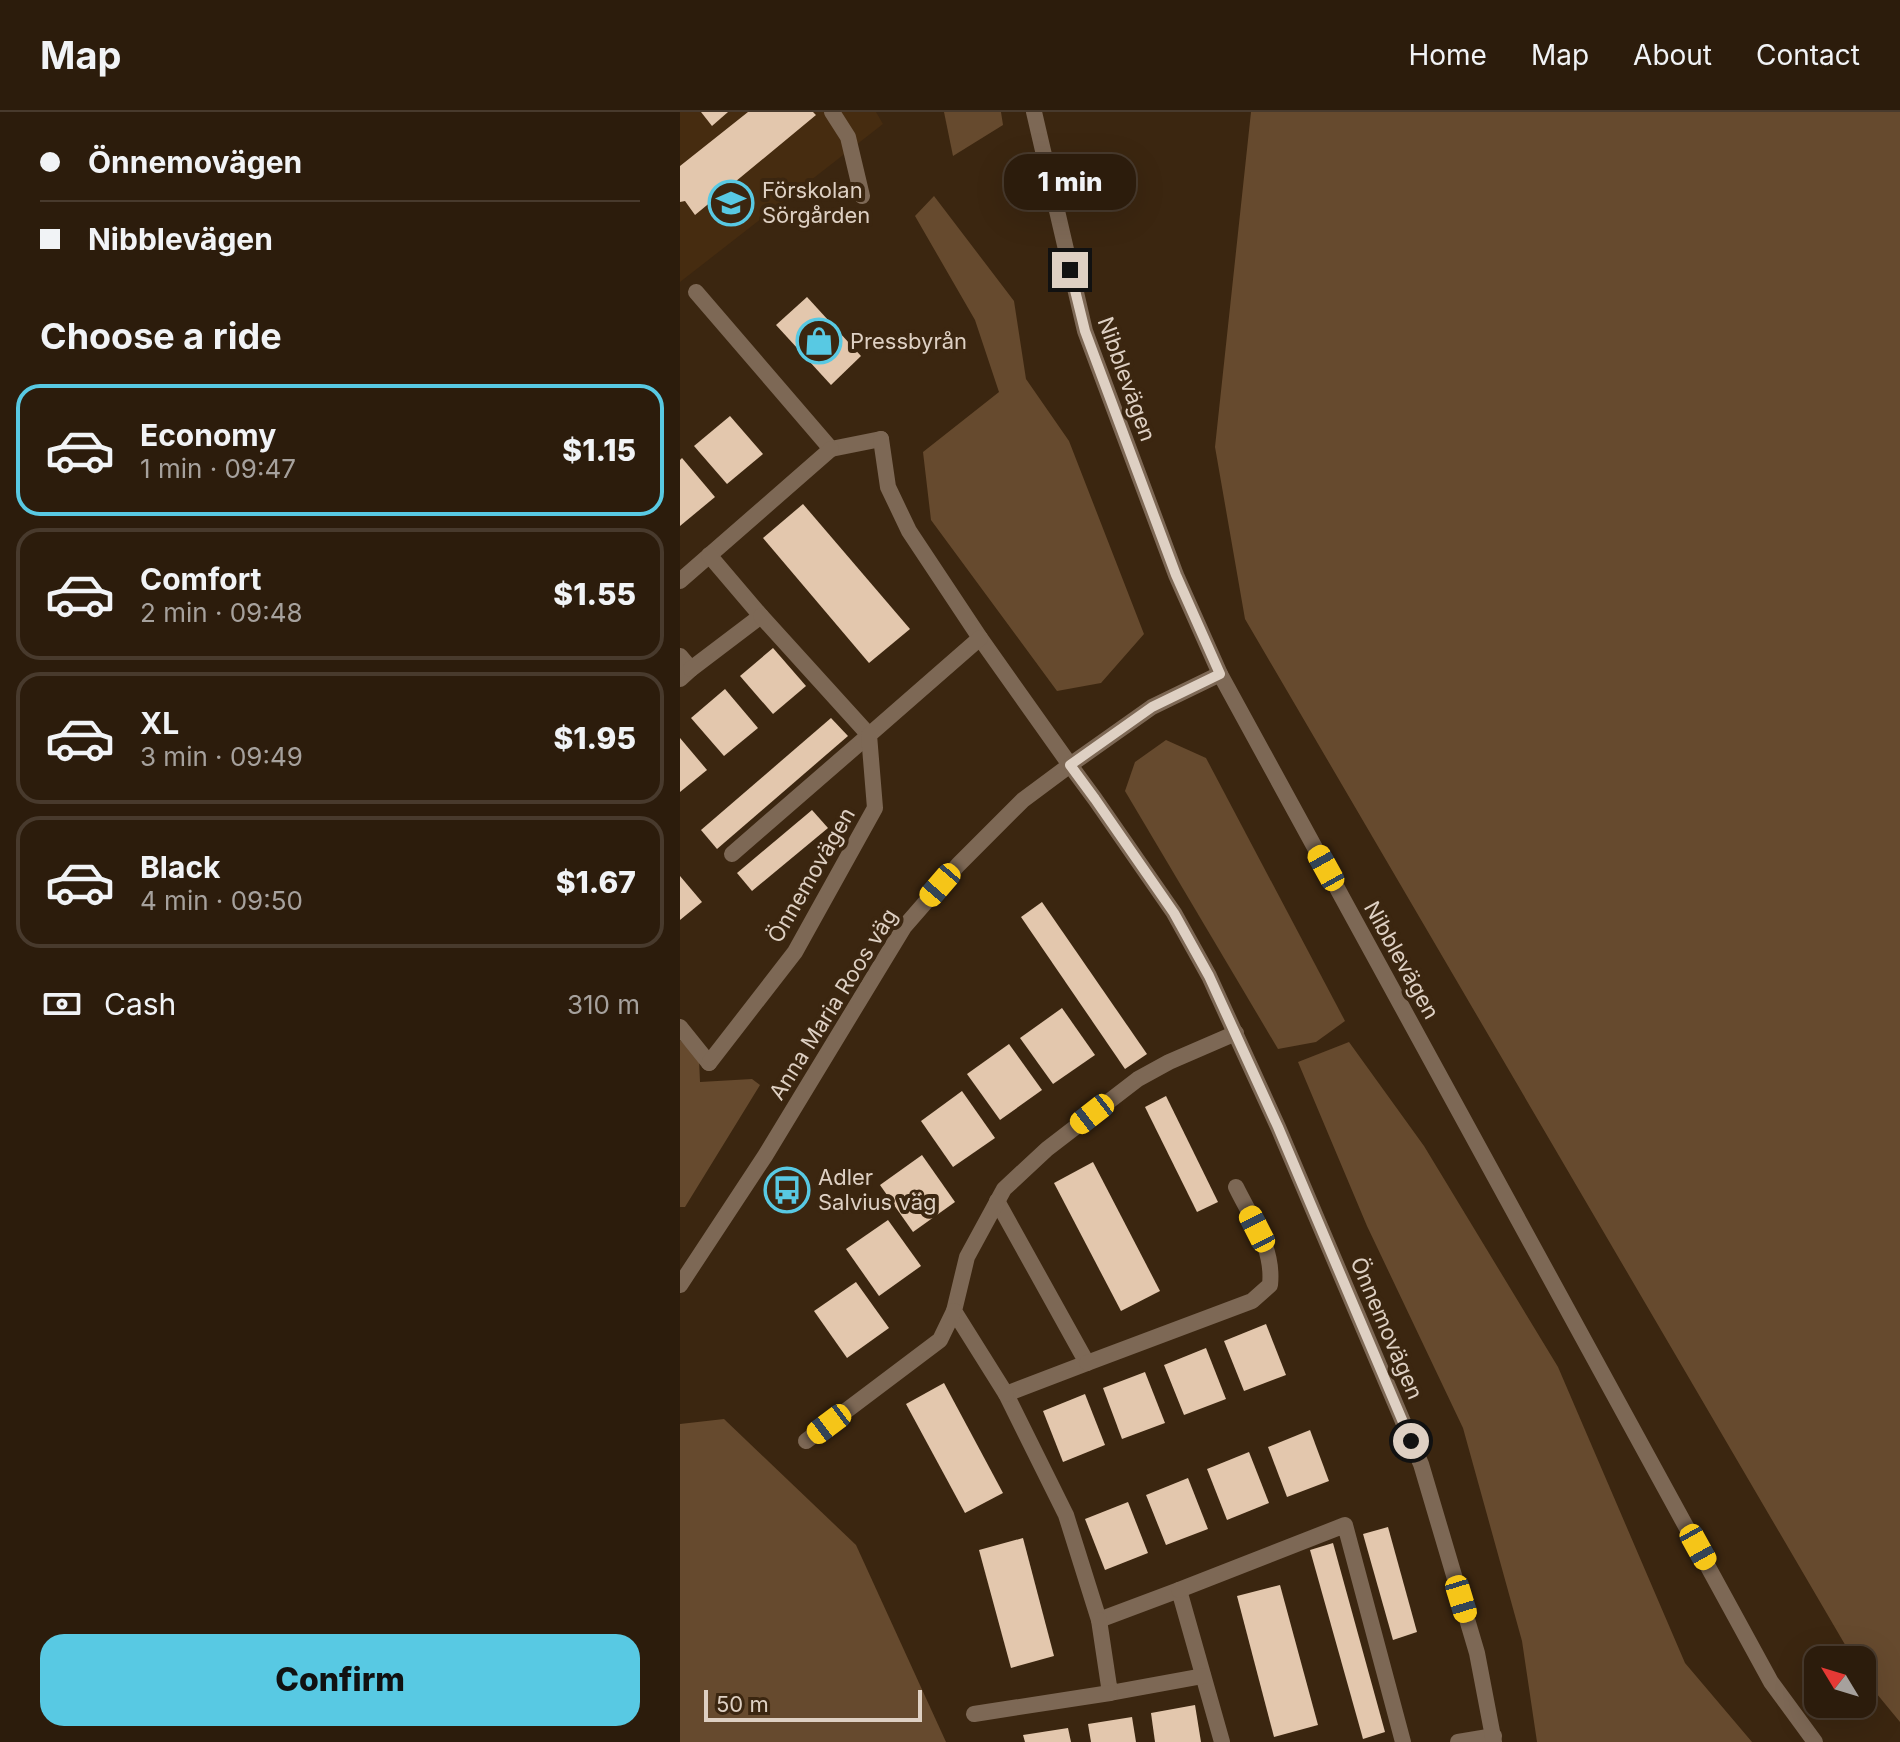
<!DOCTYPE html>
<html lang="en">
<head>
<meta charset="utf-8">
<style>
	body { margin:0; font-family:Inter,sans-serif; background:#38291a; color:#f1f3f6; height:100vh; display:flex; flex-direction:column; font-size:30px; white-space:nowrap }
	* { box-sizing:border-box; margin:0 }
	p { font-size:26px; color:#a6a19d }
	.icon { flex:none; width:44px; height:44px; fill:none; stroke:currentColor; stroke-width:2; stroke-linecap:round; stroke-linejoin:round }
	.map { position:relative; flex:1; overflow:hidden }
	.details { display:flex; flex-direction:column; background:#2c1c0c; width:680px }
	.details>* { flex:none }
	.guide { display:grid; align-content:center; height:176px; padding:0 40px; background:#2c1c0c }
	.needle { width:52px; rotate:308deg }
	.fabs { position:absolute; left:1124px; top:1534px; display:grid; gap:16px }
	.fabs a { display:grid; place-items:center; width:72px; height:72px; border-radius:16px; background:#2c1c0c; box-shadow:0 8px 32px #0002,0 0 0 2px #483a2d; font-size:40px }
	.scale { position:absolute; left:24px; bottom:20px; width:218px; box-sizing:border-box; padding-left:8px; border:4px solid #ded0c3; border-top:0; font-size:22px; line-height:28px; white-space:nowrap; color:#ded0c3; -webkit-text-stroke:6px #3b2610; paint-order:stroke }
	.end { position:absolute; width:36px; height:36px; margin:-18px; border:10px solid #ded0c3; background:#111; box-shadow:0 0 0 4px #111 }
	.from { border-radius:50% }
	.bubble { position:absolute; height:56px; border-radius:24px; background:#2c1c0c; box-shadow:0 8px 32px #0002,0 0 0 2px #483a2d; font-size:26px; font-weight:800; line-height:56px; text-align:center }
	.car { position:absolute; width:24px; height:48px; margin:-24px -12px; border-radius:10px; box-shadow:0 0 6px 2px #0007; background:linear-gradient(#f5c518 24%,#345 0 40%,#f5c518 0 76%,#345 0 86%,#f5c518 0) }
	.guide b { display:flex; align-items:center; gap:28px; height:76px; font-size:30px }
	.guide b+b { border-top:2px solid #483a2d }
	.guide i { width:20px; height:20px; background:#f1f3f6 }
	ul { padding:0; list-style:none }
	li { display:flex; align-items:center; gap:24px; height:132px; margin:0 16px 12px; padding:0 24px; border:4px solid #483a2d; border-radius:24px }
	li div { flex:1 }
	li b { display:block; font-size:30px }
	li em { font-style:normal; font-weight:800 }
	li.current { border-color:#58c9e3 }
	li>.icon { width:72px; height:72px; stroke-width:1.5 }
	h2 { padding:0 40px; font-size:36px; line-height:96px }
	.pay { display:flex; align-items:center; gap:20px; height:88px; padding:0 40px; font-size:30px }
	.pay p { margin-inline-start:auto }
	.button { display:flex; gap:16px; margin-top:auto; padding:16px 40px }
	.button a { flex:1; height:92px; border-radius:24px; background:#58c9e3; color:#111; font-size:32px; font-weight:800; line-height:92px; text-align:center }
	header { display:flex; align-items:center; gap:48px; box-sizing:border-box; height:112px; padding:0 40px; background:#2c1c0c; border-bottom:2px solid #483a2d }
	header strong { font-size:38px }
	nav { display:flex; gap:44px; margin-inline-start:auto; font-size:28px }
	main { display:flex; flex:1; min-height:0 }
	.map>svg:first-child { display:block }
</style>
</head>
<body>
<header>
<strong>Map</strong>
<nav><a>Home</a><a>Map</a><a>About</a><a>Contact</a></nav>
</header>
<main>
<section class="details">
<div class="guide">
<b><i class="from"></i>Önnemovägen</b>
<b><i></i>Nibblevägen</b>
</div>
<h2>Choose a ride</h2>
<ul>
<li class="current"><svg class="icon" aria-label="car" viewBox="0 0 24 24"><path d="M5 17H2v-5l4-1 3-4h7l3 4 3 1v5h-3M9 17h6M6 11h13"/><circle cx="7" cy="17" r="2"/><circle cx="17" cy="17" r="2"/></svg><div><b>Economy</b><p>1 min · 09:47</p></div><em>$1.15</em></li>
<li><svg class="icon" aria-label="car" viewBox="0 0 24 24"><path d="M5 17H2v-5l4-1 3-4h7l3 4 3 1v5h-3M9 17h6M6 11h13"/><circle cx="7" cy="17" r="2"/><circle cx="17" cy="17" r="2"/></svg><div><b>Comfort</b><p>2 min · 09:48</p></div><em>$1.55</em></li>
<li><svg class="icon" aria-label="car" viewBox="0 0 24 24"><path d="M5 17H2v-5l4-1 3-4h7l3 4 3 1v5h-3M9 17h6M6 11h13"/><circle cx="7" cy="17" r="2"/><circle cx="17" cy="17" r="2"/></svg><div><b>XL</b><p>3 min · 09:49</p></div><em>$1.95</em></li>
<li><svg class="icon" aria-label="car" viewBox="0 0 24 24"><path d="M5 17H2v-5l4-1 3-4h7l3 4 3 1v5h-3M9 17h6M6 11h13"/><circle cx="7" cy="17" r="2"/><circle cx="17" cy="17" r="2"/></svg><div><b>Black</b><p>4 min · 09:50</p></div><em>$1.67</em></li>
</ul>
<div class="pay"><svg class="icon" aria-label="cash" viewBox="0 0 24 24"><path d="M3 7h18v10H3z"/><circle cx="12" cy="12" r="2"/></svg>Cash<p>310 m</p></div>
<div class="button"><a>Confirm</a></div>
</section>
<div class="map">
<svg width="1220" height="1630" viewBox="0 0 1220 1630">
	<rect width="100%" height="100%" fill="#3b2610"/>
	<path fill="#462c10" d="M0,0h196l7,12 -203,158z"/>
	<g fill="#664a2e">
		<path d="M264,0h57l2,13 -50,31z"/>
		<path d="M571,0h649v1610l-33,-40 -5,-8v-14h-8l-609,-1041 -30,-172z"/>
		<path d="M254,84l80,105 12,78 43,62 75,193 -43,49 -44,8 -126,-171 -8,-68 76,-60 -24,-72 -60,-104z"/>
		<path d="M486,628l40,18 139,263 -29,21 -38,7 -153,-258 10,-29z"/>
		<path d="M0,928l19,19 1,23 52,-3 8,6 -75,122h-5z"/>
		<path d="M669,930l75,104 134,221 127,296 67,79h-215l-15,-101 -59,-213 -96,-202 -69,-164z"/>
		<path d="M44,1307l132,126 90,197h-266v-318z"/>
	</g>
	<g fill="#e3c7ad">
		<path d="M21,0h27l-16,14z"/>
		<path d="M68,0h65l3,3 -121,100 -10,-14 -5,1v-36z"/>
		<path d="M127,185l54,59 -30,29 -55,-60z"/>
		<path d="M50,304l33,38 -36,30 -33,-38z"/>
		<path d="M2,346l33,39 -35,29v-66z"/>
		<path d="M123,392l107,125 -41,34 -106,-125z"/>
		<path d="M93,536l33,38 -33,28 -33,-38z"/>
		<path d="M45,577l33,39 -34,28 -33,-38z"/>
		<path d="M151,606l17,18 -131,113 -16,-19z"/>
		<path d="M0,626l27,32 -27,22z"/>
		<path d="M132,698l16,18 -76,63 -15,-18z"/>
		<path d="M0,764l22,26 -22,18z"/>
		<path d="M362,790l105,152 -22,15 -104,-152z"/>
		<path d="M382,896l33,47 -42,29 -33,-46z"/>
		<path d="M329,932l33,46 -42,30 -33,-46z"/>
		<path d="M282,979l33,47 -42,29 -32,-46z"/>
		<path d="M486,984l52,106 -21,10 -52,-105z"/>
		<path d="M242,1043l33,47 -42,30 -33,-47z"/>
		<path d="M413,1050l67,129 -39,20 -67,-128z"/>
		<path d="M208,1108l33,46 -42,30 -33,-47z"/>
		<path d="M176,1170l33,46 -42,30 -33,-47z"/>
		<path d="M586,1212l20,51 -42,16 -20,-50z"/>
		<path d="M526,1236l20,51 -42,16 -20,-50z"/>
		<path d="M465,1260l20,51 -43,16 -19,-51z"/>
		<path d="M264,1271l59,110 -38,20 -59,-109z"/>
		<path d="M405,1282l20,51 -42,17 -20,-51z"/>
		<path d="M630,1318l19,51 -42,16 -19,-50z"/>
		<path d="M569,1340l20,51 -42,17 -20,-51z"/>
		<path d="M508,1366l20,51 -42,16 -20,-50z"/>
		<path d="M448,1390l20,51 -43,17 -20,-51z"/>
		<path d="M708,1415l29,105 -24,8 -30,-106z"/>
		<path d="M343,1426l31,118 -43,12 -32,-118z"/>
		<path d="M653,1431l52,189 -22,7 -53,-189z"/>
		<path d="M600,1473l38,140 -44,12 -37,-141z"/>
		<path d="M515,1593l6,37h-46l-4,-29z"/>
		<path d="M452,1605l4,25h-45l-3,-18z"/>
		<path d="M388,1616l3,14h-46l-2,-7z"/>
	</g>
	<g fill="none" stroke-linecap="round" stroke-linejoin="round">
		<g stroke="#7d6855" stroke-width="16">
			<path d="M152,0l16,25 14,59"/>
			<path d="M16,180l135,157 50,-10"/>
			<path d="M0,469l151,-132"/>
			<path d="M0,544l11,13 -11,10"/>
			<path d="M11,557l70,-53 -52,-61"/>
			<path d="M52,742l137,-119 -108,-119"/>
			<path d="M0,915l29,36"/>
			<path d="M317,1089l90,162 -81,31 60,121 33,105 80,-30 43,152"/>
			<path d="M407,1251l165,-62 18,-16c4,-37 -18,-65 -34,-98"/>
			<path d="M326,1282l-52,-83 13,-54 37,-68 43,-40 91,-70 31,-17 67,-29"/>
			<path d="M126,1329l134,-101 14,-29"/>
			<path d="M499,1478l166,-65 58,217"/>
			<path d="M419,1508l11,73 93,-17"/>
			<path d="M294,1602l136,-21"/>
			<path d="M778,1630l36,-6"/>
		</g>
		<g stroke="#7d6855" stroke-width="16">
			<path d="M201,327l7,48 21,44 71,107 90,127 25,34 79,114 35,63 69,151 143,337 56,189 17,89"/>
			<path d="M29,951l86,-111 80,-144 -6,-73 111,-97"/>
			<path d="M0,1173l85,-129 139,-229 54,-62 65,-65 47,-35 82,-58 68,-33"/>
		</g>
		<path stroke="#7d6855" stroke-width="16" d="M354,0l51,219 91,244 44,99 551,1008 44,60"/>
	</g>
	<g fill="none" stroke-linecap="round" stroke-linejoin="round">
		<path stroke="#ded0c3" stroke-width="10" d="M390,158l15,61 91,244 44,99 -68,33 -82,58 25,34 79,114 35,63 69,151 133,314"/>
	</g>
	<defs>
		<g id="school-ring" transform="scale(2.3)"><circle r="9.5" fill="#3b2610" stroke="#58c9e3" stroke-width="1.5"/><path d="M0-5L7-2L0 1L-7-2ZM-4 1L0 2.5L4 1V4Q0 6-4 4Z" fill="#58c9e3"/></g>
		<g id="shop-ring" transform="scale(2.3)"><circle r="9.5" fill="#3b2610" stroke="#58c9e3" stroke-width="1.5"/><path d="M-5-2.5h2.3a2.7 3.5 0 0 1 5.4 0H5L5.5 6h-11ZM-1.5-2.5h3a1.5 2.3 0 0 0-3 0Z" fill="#58c9e3"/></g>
		<g id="bus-ring" transform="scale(2.3)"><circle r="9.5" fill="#3b2610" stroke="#58c9e3" stroke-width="1.5"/><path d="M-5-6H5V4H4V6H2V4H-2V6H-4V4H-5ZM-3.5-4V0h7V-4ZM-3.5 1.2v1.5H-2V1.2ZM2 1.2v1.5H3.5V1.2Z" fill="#58c9e3"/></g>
	</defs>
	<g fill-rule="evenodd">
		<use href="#school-ring" x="51" y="91"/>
		<use href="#shop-ring" x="139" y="229"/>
		<use href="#bus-ring" x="107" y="1078"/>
	</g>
	<g text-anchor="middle" stroke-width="8" stroke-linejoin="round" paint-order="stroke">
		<g font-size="22" fill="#ded0c3" stroke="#3b2610" text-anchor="start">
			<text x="82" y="86">Förskolan<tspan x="82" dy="25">Sörgården</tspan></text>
			<text x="170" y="237">Pressbyrån</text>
			<text x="138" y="1073">Adler<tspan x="138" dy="25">Salvius väg</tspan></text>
		</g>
		<g font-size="22" fill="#ded0c3" stroke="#3b2610">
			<text transform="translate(447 267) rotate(70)" y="8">Nibblevägen</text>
			<text transform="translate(131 763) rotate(-60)" y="8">Önnemovägen</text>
			<text transform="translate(722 848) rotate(61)" y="8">Nibblevägen</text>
			<text transform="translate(153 892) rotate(-58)" y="8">Anna Maria Roos väg</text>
			<text transform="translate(707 1216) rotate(67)" y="8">Önnemovägen</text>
		</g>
	</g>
</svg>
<div class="fabs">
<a><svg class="needle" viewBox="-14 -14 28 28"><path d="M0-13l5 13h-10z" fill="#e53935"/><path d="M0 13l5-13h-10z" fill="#a6a19d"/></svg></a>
</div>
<div class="scale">50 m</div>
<i class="end from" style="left:731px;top:1329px"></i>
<i class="end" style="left:390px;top:158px"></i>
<div class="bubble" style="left:324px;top:42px;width:132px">1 min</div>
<i class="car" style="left:646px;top:756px;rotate:331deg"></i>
<i class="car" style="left:260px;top:773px;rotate:221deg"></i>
<i class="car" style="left:412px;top:1002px;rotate:232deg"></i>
<i class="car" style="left:577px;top:1117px;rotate:333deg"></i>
<i class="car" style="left:149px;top:1312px;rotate:233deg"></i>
<i class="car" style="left:1018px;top:1435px;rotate:151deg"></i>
<i class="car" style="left:781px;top:1487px;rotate:163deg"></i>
</div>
</main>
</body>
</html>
